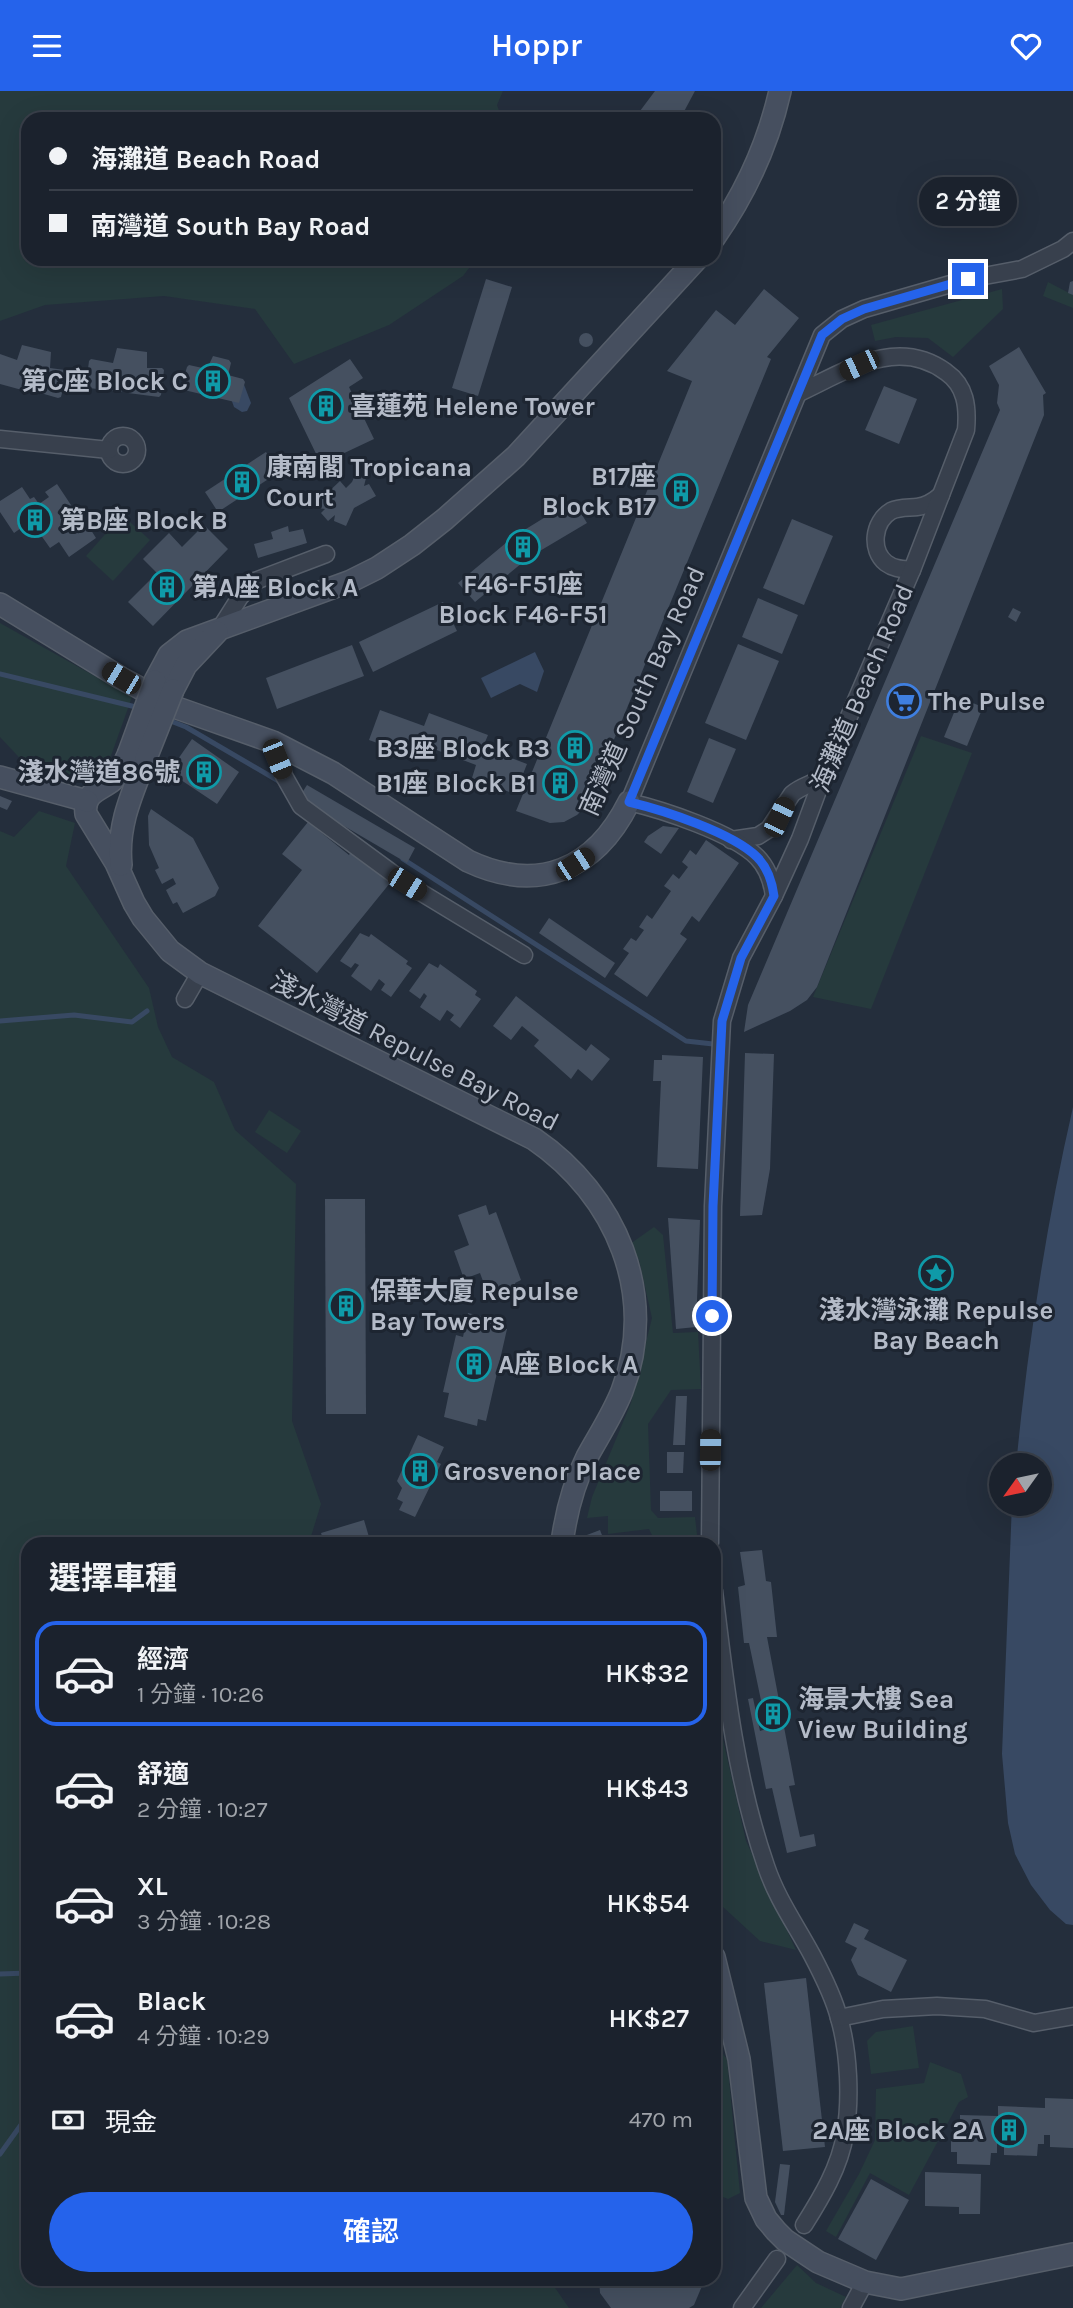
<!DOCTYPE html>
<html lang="zh-TW">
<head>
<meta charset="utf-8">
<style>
	body { margin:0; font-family:Karla,"Noto Sans TC",sans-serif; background:#282f39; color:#f1f3f6; height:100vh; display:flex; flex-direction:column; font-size:26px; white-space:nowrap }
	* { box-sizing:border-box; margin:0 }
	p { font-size:23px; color:#a0a4aa }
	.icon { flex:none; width:38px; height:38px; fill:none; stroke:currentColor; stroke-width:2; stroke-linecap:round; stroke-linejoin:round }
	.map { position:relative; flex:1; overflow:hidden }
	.details { position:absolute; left:21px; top:1446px; width:700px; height:749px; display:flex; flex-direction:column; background:#1b222d; border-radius:21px; box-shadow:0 7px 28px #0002,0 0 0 2px #393f49 }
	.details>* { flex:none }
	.guide { position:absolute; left:21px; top:21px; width:700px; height:154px; border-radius:21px; box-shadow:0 7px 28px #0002,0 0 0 2px #393f49; display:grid; align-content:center; height:154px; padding:0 28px; background:#1b222d }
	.needle { width:46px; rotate:237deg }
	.buttons { position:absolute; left:989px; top:1362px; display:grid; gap:14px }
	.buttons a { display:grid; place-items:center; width:63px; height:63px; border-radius:50%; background:#1b222d; box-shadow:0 7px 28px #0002,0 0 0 2px #393f49; font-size:35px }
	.end { position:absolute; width:32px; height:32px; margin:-16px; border:9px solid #2563eb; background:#fff; box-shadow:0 0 0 4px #fff }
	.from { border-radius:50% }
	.bubble { position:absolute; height:49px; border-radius:24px; background:#1b222d; box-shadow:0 7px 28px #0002,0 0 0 2px #393f49; font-size:23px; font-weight:600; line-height:49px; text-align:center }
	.car { position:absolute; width:21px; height:42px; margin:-21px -10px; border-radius:9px; box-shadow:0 0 5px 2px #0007; background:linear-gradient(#222 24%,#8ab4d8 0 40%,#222 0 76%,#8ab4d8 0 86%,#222 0) }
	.guide b { display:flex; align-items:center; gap:24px; height:66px; font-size:26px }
	.guide b+b { border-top:2px solid #393f49 }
	.guide i { width:18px; height:18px; background:#f1f3f6 }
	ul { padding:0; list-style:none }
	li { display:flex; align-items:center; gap:21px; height:105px; margin:0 14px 10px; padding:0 14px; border:4px solid transparent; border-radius:21px }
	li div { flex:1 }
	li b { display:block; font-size:26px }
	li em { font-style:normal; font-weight:600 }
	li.active { border-color:#2563eb }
	li>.icon { width:63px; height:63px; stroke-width:1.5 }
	h2 { padding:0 28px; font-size:32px; line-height:84px }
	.pay { display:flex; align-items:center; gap:18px; height:77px; padding:0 28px; font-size:26px }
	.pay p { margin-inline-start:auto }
	.primary-button { display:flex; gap:14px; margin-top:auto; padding:14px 28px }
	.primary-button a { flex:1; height:80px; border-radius:42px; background:#2563eb; color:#fff; font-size:28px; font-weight:600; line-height:80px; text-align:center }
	header { display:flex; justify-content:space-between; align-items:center; height:91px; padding:0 28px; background:#2563eb; color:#fff; font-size:32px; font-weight:600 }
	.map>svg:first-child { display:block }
</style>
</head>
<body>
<header><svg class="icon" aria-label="menu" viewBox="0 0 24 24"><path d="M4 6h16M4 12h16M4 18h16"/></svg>Hoppr<svg class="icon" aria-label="heart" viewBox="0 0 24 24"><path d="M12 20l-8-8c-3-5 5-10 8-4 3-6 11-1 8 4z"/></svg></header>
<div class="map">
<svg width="1073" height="2217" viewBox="0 0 1073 2217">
	<rect width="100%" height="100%" fill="#242e3c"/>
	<g fill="#263a3d">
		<path d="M0,0h503l-6,14 5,14h-474v140h448l-13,17 -74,49 -95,39 -39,-55 -91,-13 -119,9 -45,16z"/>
		<path d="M1048,191l25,13v13l-30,-12z"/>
		<path d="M1002,198l1,20 -50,48 -25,-19 -32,-1 -21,4 -4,-16z"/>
		<path d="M122,424l28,25 -37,41 -27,-25z"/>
		<path d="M0,532l132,74 -30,84 -72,-12 -30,-32z"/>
		<path d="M921,645l51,17 -101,256 -58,-12z"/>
		<path d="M39,720l36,12 -9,43 83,122 9,39 14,30 42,25 21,48 61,54 -4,237 29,83 -12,39h-281v736h521l20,29h-569v-1477l14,6z"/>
		<path d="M269,1019l32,21 -14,22 -32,-21z"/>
		<path d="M654,1136l9,8 10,98 25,-1 3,57 -30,1 -23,34 3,86 7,8 37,-1 3,26h-42l-7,-14 -41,5v-18l-21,2 5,-21 39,-94 21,-85 -13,-58 -9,-16z"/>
		<path d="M714,1609l32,141 50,109 -36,-9 -37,-34 -9,-26z"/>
		<path d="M913,1935l6,42 -48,6 -4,-33 9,-9z"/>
		<path d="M714,1952l13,16 13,134 -12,6 -10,-4 -4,-10z"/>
		<path d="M930,1971l31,12 7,23 -9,5 -50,93 -39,-22 -34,64 -10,-6 33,-57 16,-34 1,-51 48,-6z"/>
		<path d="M797,2174l19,18 30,14 -6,11h-79z"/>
	</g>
	<g fill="#384963">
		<path d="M243,291l8,21 -4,8 -5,1 -8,-5 -6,-17z"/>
		<path d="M535,561l9,19 -7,21 -17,-8 -29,14 -10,-20z"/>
		<path d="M1073,1016v818l-7,-1 -16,-14 -19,-25 -16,-31 -7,-31 -6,-69 10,-251h28v-38h-24c12,-121 30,-240 57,-358z"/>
	</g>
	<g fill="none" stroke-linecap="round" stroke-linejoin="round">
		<g stroke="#384963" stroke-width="5">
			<path d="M0,583l140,34"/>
			<path d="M168,629l18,7 96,56"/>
			<path d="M403,768l283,182 27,3"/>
			<path d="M0,930l74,-6 58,7 15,-11"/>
			<path d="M0,1883l28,-1"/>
			<path d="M0,2063l23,-32 5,-15"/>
		</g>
	</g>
	<g fill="#455060">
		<path d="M655,0h40l-15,28h-46z"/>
		<path d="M486,188l26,8 -34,109 -26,-8z"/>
		<path d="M1073,190v14l-5,-2 2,-11z"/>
		<path d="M764,198l35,29 -32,39 4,2 -184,446 -10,10 -13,7 -14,1 -34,-12 176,-430 -25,-10 49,-61 19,15z"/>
		<circle cx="586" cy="249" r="7"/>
		<path d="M22,254l29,7 -1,16 15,2 2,3 -6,24 -3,1 -35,-10 -1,2 -22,-6v-30l17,6z"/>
		<path d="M1019,256l27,46 -3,2 1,20 -227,572 -10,13 -17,11 -46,21 4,-27 252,-595 -3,-7 2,-18 -10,-19z"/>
		<path d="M117,257l30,4v16h15l2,2 -3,25 -2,2 -31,-4 1,-2 -7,-1v2l-33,-4 -3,-3 3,-24 2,-2 22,4z"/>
		<path d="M213,265l16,4 2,3 -3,12 15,4 2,3 -6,21 -55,-13 -3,-3 6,-20 2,-2 18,4z"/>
		<path d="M350,268l13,19 -14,9 25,52 -53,25 -32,-66z"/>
		<path d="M884,295l33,13 -18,45 -34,-14z"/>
		<path d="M266,361l13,20 -61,40 -13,-20z"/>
		<path d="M356,382l10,5 -2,8 5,-2 7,12 -22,12 -8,18 -12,-5 1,-6 -7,6 -7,-8 4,-4 -7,-1 -1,-11 7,-1 16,-15 6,7 6,-6z"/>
		<path d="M57,393l18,27 -11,7 5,7 13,-9 14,22 -27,19 -10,-15 -9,6 -19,-27 -17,12 -14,-21v-11l22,-14 8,12 4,-2 5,7 10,-7 -4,-5z"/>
		<path d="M573,409l14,23 -59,35 -53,44 -17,-19 55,-46z"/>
		<path d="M792,428l41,17 -29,69 -41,-17z"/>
		<path d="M204,434l24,24 -75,77 -25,-24 29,-29 -14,-14 26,-26 13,14z"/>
		<path d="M288,435l1,6 14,-3 4,14 -49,15 -4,-14 19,-5 -2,-7z"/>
		<path d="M758,507l40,17 -16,39 -40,-17z"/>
		<path d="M443,511l14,29 -84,41 -14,-30z"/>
		<path d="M1013,517l8,4 -5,10 -8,-5z"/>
		<path d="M738,553l41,17 -33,79 -41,-17z"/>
		<path d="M352,554l12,31 -87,33 -11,-31z"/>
		<path d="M960,607l23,9 -16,39 -23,-9z"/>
		<path d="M380,619l44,16 5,-13 59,22 -5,12 44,17 -12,30 -43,-16 4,-13 -58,-22 -5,13 -44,-16z"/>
		<path d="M709,647l27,11 -23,54 -26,-11z"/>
		<path d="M192,648l47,33 -22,32 -48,-32z"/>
		<path d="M307,694l108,63 -8,15 -109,-64z"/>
		<path d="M0,705l12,5 -5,9 -7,-3z"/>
		<path d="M151,718l42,29 26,50 -4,8 -32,17 -6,-11 -4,2 -7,-14 10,-6 -3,-6 -11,6 -7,-14 4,-2 -10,-23 -1,-29z"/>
		<path d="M308,731l41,33 2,-3 39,31 -73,90 -59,-47 44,-56 -20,-16z"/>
		<path d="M663,735l16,2 -18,26 -17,-12 4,-6z"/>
		<path d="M706,749l33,23 -40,59 -7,-6 -12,18 7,5 -40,58 -33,-23 15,-21 -6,-4 8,-11 5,3 8,-11 -5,-3 8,-12 5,4 19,-28 -7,-5 9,-12 6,5 9,-12 -6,-5 8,-12 6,5z"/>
		<path d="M549,827l66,45 -10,15 -66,-45z"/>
		<path d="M360,842l9,4 2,-3 37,27 -2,3 6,4 -21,29 -10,-7 4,-6 -6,-5 -8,12 -20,-15 8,-11 -4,-2 -4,5 -11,-7z"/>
		<path d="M429,872l9,5 2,-4 37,27 -2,4 6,4 -21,29 -10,-8 4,-5 -7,-5 -7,11 -20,-14 7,-11 -3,-3 -4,6 -11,-8z"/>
		<path d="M516,905l70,55 5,-7 19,15 -18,22 -14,-12 -7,10 -37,-33 5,-6 -17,-14 -11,14 -18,-14z"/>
		<path d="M745,962l29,1 -4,115 -8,46 -22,1z"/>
		<path d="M662,964l41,2 -5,112 -41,-2 4,-86h-8l1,-21h8z"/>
		<path d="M325,1108h40l1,215h-40z"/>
		<path d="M486,1114l3,10 7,-3 25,68 -6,3 3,10 -27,10 -11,-30 -16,6 -10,-28 15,-6 -11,-30z"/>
		<path d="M668,1127l32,2 -4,107 -20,2z"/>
		<path d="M468,1222l33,8 -1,6 7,2 -21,92 -8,-2 -1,7 -33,-9 5,-24 -6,-1 13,-57 7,2z"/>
		<path d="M676,1305h11l-2,49h-12z"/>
		<path d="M418,1344l26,12 -7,15 4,2 -26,53 -16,-7 4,-8 -6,-3 5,-11 -5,-7z"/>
		<path d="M667,1361h17l-1,21h-16z"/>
		<rect x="660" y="1400" width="32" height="20"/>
		<path d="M364,1429l5,17 -21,6h-24l-3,-10z"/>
		<path d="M600,1439l5,13h-26v-5z"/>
		<path d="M762,1459l4,31 5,1 6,55h-10l28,148 -6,1 11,51 14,-3 2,12 -29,7 -15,-65 -6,1 -18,-90 5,-1 7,33 7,-2 -18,-86h-5l-6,-56 7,-2 -5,-33z"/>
		<path d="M854,1832l15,7 -5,9 43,21 -16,32 -33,-17 -7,-15 6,-12 -12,-6z"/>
		<path d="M806,1887l19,169 -42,4 -19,-168z"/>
		<path d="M1045,2007l28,1v49l-23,-1v-12h-6v9h-6l-1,12 -33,-1v-12h-7v10h-6l-1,12 -33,-1v-12h-6v-19h3l1,-9h5v-9l38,1v-10l47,2z"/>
		<path d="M780,2073l10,1 -6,50h-3l-6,-13z"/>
		<path d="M925,2081l56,2 -1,40h-21v-7l-34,-1z"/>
		<path d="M871,2088l38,21 -33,60 -38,-21z"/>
		<path d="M599,2188h104l-1,7 -8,19 -5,3h-78l-11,-15z"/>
	</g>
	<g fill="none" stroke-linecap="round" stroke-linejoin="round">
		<g stroke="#565e6a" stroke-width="19">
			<g id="street">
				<circle cx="123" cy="359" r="14"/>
				<path d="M0,348l109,11"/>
				<path d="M912,479c-10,-1 -18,-1 -26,-7 -16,-13 -13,-41 5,-52 8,-4 18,-3 26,-4 10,-1 17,-6 24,-12"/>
				<path d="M221,536l19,-30 15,-16 71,-27"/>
				<path d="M273,651l11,34 17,30 106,78 117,71"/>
				<path d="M731,749l27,-4 11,-7 23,-35c9,-8 21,-10 31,-17"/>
				<path d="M774,805c-2,-15 -6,-28 -17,-39 -24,-24 -94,-47 -128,-55l193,-467 20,-16 22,-10 104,-30 54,-10 41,-20 10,-8"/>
				<path d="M185,908l15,-26"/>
				<path d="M710,1452l3,-337 9,-185 19,-63 33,-62 26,-57 23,-62 89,-207 54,-140c2,-23 0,-44 -20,-58 -49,-36 -100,-1 -147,21"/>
				<path d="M714,1500c11,92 21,186 52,275 11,33 30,59 46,89 10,19 22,43 27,63 10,34 12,82 6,116 -5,33 -24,64 -41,91"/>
				<path d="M839,1927l44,-9 54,-3 48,3 49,14 39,-7"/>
				<path d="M742,2217l35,-49"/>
				<path d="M851,2217l14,-26"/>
			</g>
		</g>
		<g stroke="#565e6a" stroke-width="24">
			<g id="secondary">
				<path d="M714,147c31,-44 54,-94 66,-147"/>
				<path d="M0,513l121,74 56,30 96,34 60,31 135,88c70,33 127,9 161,-59"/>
				<path d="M155,590l14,-26 18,-14 164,-60 26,-13 35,-23 33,-26 71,-63 181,-197"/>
				<path d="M173,599l13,-25 31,-33"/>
				<path d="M128,664c-4,9 -8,18 -15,25 -13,11 -30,12 -27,34l30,49 18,40 9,15 27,33 30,22 334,166c82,56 125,156 88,252 -9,23 -23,44 -35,66 -14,28 -21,56 -25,86"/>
				<path d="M0,686l87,24"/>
				<path d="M121,774c-4,-40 11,-71 25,-107"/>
				<path d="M714,1866l25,102 17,139 10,21 10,12 9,9 33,22 47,20 36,7 172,-35"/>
			</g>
		</g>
		<use href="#street" stroke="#38404d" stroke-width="16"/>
		<use href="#secondary" stroke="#464f5f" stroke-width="21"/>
		<g stroke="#565e6a" stroke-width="24" stroke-linecap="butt">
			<g id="secondary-bridge">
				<path d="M128,664l27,-74"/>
				<path d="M146,667l27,-68"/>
			</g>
		</g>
		<use href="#secondary-bridge" stroke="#464f5f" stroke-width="21"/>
	</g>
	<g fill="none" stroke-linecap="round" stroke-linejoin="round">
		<path stroke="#2563eb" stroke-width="9" d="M712,1225l1,-110 9,-185 19,-63 33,-62c-2,-15 -6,-28 -17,-39 -24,-24 -94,-47 -128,-55l193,-467 20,-16 22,-10 104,-30"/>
	</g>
	<defs>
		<g id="building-ring" transform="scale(1.75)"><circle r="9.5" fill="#1d2531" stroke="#0f9aa8" stroke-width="1.5"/><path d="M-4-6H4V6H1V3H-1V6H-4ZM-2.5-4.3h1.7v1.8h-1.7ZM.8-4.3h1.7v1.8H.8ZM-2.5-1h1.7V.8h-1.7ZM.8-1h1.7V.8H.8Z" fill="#0f9aa8"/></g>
		<g id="supermarket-ring" transform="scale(1.75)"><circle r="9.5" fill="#1d2531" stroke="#3f7fe0" stroke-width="1.5"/><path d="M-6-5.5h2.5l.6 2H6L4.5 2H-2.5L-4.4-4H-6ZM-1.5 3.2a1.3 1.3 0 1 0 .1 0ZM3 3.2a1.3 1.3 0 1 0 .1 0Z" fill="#3f7fe0"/></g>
		<g id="sight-ring" transform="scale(1.75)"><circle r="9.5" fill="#1d2531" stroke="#0f9aa8" stroke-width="1.5"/><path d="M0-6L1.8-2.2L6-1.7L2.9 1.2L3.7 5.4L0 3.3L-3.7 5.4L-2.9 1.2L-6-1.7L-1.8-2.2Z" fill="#0f9aa8"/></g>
	</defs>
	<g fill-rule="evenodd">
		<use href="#building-ring" x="213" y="290"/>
		<use href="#building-ring" x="326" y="315"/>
		<use href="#building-ring" x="242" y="391"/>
		<use href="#building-ring" x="681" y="400"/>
		<use href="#building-ring" x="35" y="429"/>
		<use href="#building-ring" x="523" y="456"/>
		<use href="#building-ring" x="167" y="496"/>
		<use href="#supermarket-ring" x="904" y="610"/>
		<use href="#building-ring" x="575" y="657"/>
		<use href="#building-ring" x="204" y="681"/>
		<use href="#building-ring" x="560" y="692"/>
		<use href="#sight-ring" x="936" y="1182"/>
		<use href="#building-ring" x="346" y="1215"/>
		<use href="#building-ring" x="474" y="1273"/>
		<use href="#building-ring" x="420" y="1380"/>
		<use href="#building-ring" x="773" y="1623"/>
		<use href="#building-ring" x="1009" y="2039"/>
	</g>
	<g text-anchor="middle" stroke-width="6" stroke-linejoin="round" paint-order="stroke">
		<g font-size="26" font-weight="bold" fill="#b4bbc8" stroke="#1d2531" text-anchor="start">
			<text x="188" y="299" text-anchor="end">第C座 Block C</text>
			<text x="350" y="324">喜蓮苑 Helene Tower</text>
			<text x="266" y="385">康南閣 Tropicana<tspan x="266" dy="30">Court</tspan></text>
			<text x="656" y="394" text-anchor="end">B17座<tspan x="656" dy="30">Block B17</tspan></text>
			<text x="60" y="438">第B座 Block B</text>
			<text x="523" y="502" text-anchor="middle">F46-F51座<tspan x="523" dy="30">Block F46-F51</tspan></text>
			<text x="192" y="505">第A座 Block A</text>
			<text x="928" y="619">The Pulse</text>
			<text x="550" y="666" text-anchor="end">B3座 Block B3</text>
			<text x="180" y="690" text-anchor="end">淺水灣道86號</text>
			<text x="536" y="701" text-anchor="end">B1座 Block B1</text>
			<text x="370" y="1209">保華大廈 Repulse<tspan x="370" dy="30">Bay Towers</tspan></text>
			<text x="936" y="1228" text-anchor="middle">淺水灣泳灘 Repulse<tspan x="936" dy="30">Bay Beach</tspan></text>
			<text x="498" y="1282">A座 Block A</text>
			<text x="444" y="1389">Grosvenor Place</text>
			<text x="798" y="1617">海景大樓 Sea<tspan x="798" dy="30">View Building</tspan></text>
			<text x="984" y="2048" text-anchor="end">2A座 Block 2A</text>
		</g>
		<g font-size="26" fill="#b4bbc8" stroke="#1d2531">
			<text transform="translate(862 597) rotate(-67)" y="9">海灘道 Beach Road</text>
			<text transform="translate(642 600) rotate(-66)" y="9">南灣道 South Bay Road</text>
			<text transform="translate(415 960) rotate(27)" y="9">淺水灣道 Repulse Bay Road</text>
		</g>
	</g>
</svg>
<div class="buttons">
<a><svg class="needle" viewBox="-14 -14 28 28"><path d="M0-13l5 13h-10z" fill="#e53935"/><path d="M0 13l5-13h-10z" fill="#a0a4aa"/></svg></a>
</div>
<i class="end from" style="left:712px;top:1225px"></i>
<i class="end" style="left:968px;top:188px"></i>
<div class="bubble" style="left:919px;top:86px;width:98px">2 分鐘</div>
<i class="car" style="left:859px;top:274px;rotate:245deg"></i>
<i class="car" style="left:121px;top:587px;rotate:301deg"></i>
<i class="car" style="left:277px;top:668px;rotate:158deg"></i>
<i class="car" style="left:779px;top:726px;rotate:25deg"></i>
<i class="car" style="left:575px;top:773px;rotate:57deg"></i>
<i class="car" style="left:407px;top:793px;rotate:122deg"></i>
<i class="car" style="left:710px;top:1359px;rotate:1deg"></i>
<div class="guide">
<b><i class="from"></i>海灘道 Beach Road</b>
<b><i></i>南灣道 South Bay Road</b>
</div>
<section class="details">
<h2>選擇車種</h2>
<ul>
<li class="active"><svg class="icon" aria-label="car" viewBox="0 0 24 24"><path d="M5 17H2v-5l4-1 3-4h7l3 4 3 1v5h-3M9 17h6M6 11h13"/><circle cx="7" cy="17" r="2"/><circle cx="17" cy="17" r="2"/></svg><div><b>經濟</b><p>1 分鐘 · 10:26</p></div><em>HK$32</em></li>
<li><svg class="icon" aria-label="car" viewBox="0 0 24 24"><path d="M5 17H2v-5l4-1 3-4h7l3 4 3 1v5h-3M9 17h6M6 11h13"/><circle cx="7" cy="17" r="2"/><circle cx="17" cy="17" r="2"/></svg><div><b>舒適</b><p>2 分鐘 · 10:27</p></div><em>HK$43</em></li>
<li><svg class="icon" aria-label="car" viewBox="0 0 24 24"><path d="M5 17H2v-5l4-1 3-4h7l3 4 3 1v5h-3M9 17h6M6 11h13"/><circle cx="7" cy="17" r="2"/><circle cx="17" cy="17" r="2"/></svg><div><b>XL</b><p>3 分鐘 · 10:28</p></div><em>HK$54</em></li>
<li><svg class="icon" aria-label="car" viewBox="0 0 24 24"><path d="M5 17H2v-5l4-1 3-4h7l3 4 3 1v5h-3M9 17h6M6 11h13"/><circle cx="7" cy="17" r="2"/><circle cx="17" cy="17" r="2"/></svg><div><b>Black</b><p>4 分鐘 · 10:29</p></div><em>HK$27</em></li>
</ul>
<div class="pay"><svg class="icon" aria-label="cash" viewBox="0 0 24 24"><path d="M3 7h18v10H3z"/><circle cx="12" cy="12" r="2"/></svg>現金<p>470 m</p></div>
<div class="primary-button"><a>確認</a></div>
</section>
</div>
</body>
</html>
